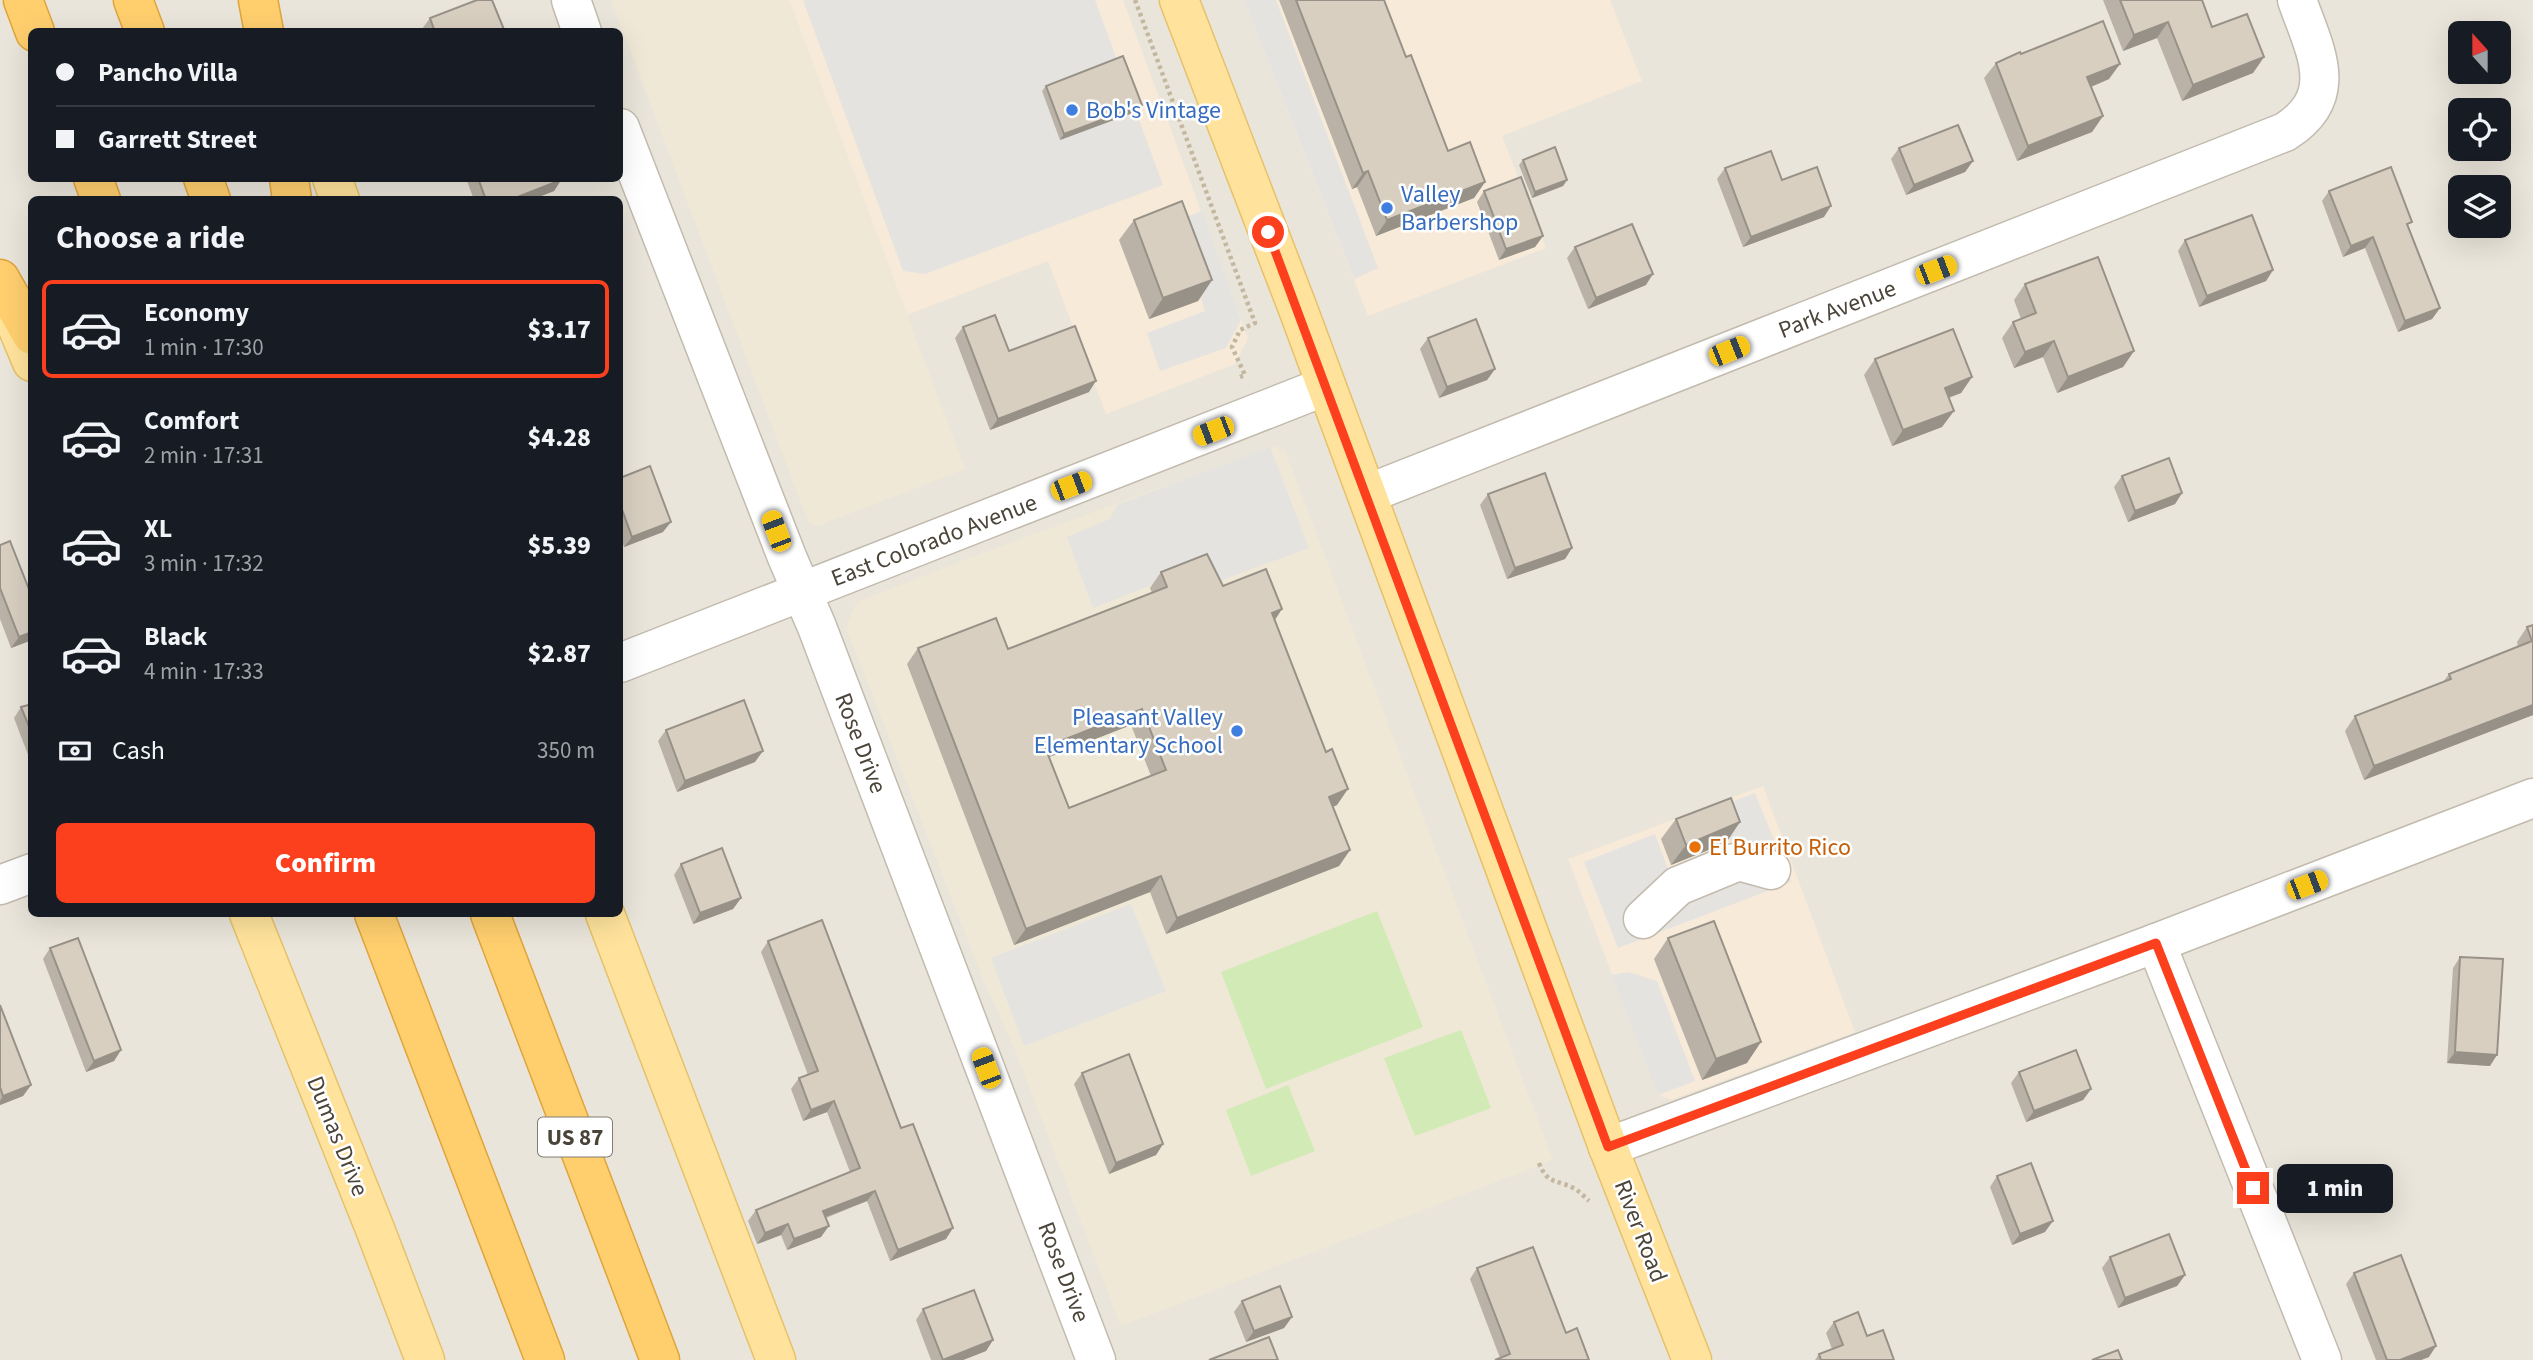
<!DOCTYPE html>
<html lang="en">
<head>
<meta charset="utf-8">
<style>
	body { margin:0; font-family:"Source Sans 3",sans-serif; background:#20242c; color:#f1f3f6; height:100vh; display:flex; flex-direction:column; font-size:26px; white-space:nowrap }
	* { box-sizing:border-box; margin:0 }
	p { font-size:23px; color:#9ea1a6 }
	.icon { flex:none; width:38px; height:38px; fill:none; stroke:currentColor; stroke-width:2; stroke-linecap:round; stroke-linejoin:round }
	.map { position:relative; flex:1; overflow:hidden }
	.details { position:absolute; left:28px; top:196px; width:595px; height:721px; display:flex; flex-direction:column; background:#171b24; border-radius:10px; box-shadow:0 7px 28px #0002 }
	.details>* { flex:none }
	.hud { position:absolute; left:28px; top:28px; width:595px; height:154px; border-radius:10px; box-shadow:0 7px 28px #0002; display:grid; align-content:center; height:154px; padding:0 28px; background:#171b24 }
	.needle { width:46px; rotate:339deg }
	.fabs { position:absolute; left:2448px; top:21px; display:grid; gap:14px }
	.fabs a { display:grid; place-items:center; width:63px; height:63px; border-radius:10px; background:#171b24; box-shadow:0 7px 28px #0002; font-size:35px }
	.end { position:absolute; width:32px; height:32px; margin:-16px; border:9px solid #fc3f1d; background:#fff; box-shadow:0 0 0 4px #fff }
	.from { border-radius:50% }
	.bubble { position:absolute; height:49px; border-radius:10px; background:#171b24; box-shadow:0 7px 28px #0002; font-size:23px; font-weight:800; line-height:49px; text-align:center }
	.car { position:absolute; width:21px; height:42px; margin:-21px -10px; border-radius:9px; box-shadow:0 0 5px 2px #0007; background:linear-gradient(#f5c518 24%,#345 0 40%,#f5c518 0 76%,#345 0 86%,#f5c518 0) }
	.hud b { display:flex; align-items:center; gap:24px; height:66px; font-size:26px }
	.hud b+b { border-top:2px solid #363941 }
	.hud i { width:18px; height:18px; background:#f1f3f6 }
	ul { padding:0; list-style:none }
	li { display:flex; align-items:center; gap:21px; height:98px; margin:0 14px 10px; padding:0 14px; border:4px solid transparent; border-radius:10px }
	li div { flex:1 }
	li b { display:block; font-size:26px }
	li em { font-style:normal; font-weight:800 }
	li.on { border-color:#fc3f1d }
	li>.icon { width:63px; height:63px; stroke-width:1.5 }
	h2 { padding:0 28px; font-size:32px; line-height:84px }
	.pay { display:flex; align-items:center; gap:18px; height:77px; padding:0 28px; font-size:26px }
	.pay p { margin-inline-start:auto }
	.action { display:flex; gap:14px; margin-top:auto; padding:14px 28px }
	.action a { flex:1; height:80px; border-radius:10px; background:#fc3f1d; color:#fff; font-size:28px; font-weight:800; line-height:80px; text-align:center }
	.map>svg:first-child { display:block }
</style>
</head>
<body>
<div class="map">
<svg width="2533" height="1360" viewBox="0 0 2533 1360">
	<rect width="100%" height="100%" fill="#f6f3ec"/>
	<path fill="#eae5da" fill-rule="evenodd" d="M0,0h2533v1360h-2533zM32,32h588v146h-588zM2460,33h39v39h-39zM2460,110h39v39h-39zM2460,187h39v39h-39zM32,200h588v714h-588z"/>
	<g fill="#f7ead8">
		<path d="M789,0h334l125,338 -13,26 -129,50 -58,-153 -141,54z"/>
		<path d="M1244,0h366l32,81 -140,55 44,112 -178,68z"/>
		<path d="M1763,786l92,246 -184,68 -13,-5 -90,-236z"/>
	</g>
	<g fill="#efe8d6">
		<path d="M611,0h178l176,469 -150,58 -7,-6z"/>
		<path d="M1274,446l11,5 268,709 -432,166 -106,-276 -32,-71 -137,-352 11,-25 136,-53z"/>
	</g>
	<g fill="#d2eab5">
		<path d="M1377,911l46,116 -157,62 -45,-117z"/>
		<path d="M1461,1030l30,78 -76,28 -31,-78z"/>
		<path d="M1288,1085l27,66 -64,25 -25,-66z"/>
	</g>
	<g fill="#e5e3e0">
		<path d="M803,0h292l68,185 -238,89 -22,-3z"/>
		<path d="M1244,0h32l102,268 -24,11z"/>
		<path d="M1202,211l39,109 -15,28 -66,23 -13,-38 58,-22 -30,-90z"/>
		<path d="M1270,447l39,101 -98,36 -37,-8 -81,32 -26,-71 43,-18 7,-14z"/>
		<path d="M1755,793l36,89 -173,66 -34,-86 71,-28 18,49 64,-26 -19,-50z"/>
		<path d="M1131,904l35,87 -142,55 -33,-88z"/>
		<path d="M1628,972l29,9 38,100 -37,14 -46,-120z"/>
	</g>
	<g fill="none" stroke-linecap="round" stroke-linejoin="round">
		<g stroke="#c2bbae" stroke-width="41">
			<g id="minor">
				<path d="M571,0l11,32"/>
				<path d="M620,128l167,429 30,70 279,733"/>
				<path d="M1367,494l918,-362c57,-36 30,-81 12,-132"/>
				<path d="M620,663l706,-277"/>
				<path d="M0,885l32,-12"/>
				<path d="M1643,919l35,-33 56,-23 8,-1 29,8"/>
				<path d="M2156,943l166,417"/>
				<path d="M1608,1147l548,-204 377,-145"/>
			</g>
		</g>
		<g stroke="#e6c16a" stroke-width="41">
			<g id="major">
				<path d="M1179,0l119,309 310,838 84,213"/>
				<path d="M332,178l8,22"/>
				<path d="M8,305l24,57"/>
				<path d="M249,914l126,315 50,131"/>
				<path d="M605,914l171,446"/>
			</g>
		</g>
		<g stroke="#e0a43c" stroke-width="41">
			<g id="highway">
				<path d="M23,0l12,32"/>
				<path d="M133,0l12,32"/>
				<path d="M258,0l6,32"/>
				<path d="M93,178l8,22"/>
				<path d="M203,178l8,22"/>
				<path d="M289,178l3,22"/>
				<path d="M0,279l32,56"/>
				<path d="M374,914l171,446"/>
				<path d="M490,914l170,446"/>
			</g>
		</g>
		<g stroke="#c4b79f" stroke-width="4.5" stroke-dasharray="3.5 3.5" stroke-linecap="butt">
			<path d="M1135,0l120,323 -15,7 -8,17 13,28 -5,2"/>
			<path d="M1539,1163c9,23 19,16 36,26 5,3 10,8 14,12"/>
		</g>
		<use href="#minor" stroke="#fff" stroke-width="38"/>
		<use href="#major" stroke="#ffe39c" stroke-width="38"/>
		<use href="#highway" stroke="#ffcf6e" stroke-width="38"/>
	</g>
	<g fill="#bab2a6" fill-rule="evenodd">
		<path d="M1279,0h106h-1l22,57 42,94 37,31 -11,16 -98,38 -19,-49 -5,2z"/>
		<path d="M2103,0h99l10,27 52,30 -11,16 -71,28 -25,-63 -34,13z"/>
		<path d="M430,18l75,14h-82l-1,-3z"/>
		<path d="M2021,54l88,25 -18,8 12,29 -11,16 -75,29 -33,-83 12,-15z"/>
		<path d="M1046,86l96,19 -4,6 -78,29 -18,-49z"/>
		<path d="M1899,148l74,13 -8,11 -59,23 -15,-36z"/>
		<path d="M1523,160l44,20 -4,6 -31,12 -13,-33z"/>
		<path d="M1725,168l99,49 -81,30 -26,-68z"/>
		<path d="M466,178h95v2l-7,11 -23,9h-57z"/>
		<path d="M1484,191l59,45 -8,11 -36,13 -22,-58z"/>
		<path d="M2329,191l80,36 31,81 -8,11 -34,13 -33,-84 -22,9 -21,-56z"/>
		<path d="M1134,220l78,60 -14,21 -49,18 -30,-79z"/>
		<path d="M2185,240l88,30 -7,11 -67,26 -21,-56z"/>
		<path d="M1575,247l71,38 -58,24 -21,-51z"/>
		<path d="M2025,284l109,67 -11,16 -66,26 -14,-36 -29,11 -12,-30 11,-16 8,-3 -7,-19z"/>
		<path d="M963,327l46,24 80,41 -99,38 -35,-92z"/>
		<path d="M1428,338l67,31 -8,11 -48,18 -19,-49z"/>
		<path d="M1875,359l97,18 -11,16 -12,5 -7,29 -50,19 -28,-71z"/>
		<path d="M2122,476l60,17 -7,11 -47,18 -14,-35z"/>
		<path d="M620,478l43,54 -39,15 -4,-13z"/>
		<path d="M1488,494l84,54 -7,11 -58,20 -27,-74z"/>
		<path d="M0,545l32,95 -21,8 -11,-29z"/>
		<path d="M1161,572l62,14 59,23 -7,11 62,185 -4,2 17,43 -11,16 -173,68 -16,-42 -136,53 -107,-281 11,-16 90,1 144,-56 -2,-5zM1131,725l20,51 -82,32 -20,-51z"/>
		<path d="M2533,625v90l-169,65 -19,-49 10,-15 88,-34 6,-8 69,-27 -1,-5 10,-15z"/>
		<path d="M32,704v55l-2,1 -16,-42 7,-11z"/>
		<path d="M666,730l89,32 -78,30 -19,-51z"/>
		<path d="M1676,819l50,24 -55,22 -10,-26z"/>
		<path d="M681,864l60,34 -8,11 -40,15 -19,-49z"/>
		<path d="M1668,938l79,125 -45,17 -48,-121z"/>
		<path d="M768,941l133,187 45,111 -56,22 -23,-60 -41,17 -5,19 -34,13 -6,-15 -24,9 -9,-23 8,-11 94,-38 -23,-60 -24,9 -12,-32 8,-11 9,-3 -47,-123z"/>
		<path d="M50,948l71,102 -7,11 -28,11 -43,-113z"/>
		<path d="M2460,957l30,109 -43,-3 6,-95z"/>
		<path d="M0,1005l31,80 -8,11 -23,9z"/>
		<path d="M2019,1072l72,17 -8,11 -57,22 -15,-39z"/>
		<path d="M1082,1073l81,71 -7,11 -47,19 -35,-90z"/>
		<path d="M1997,1176l48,56 -33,13 -22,-58z"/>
		<path d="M2110,1257l75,18 -8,11 -59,22 -16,-40z"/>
		<path d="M1477,1268l89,65 -66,25 -30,-79z"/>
		<path d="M2354,1273l75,84 -8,3h-45l-30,-76z"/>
		<path d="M1242,1301l50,16 -8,11 -38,14 -12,-30z"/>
		<path d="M923,1309l70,31 -7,11 -23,9h-32l-15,-40z"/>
		<path d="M1834,1322l33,14 27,24h-79l4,-6 13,-5 -6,-16z"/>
	</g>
	<g fill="#979187">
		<path d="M2168,22l-11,16 -34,13 11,-16z"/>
		<path d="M2264,57l-11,16 -71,28 11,-16z"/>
		<path d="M2120,64l-11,15 -33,14 11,-16z"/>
		<path d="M1142,105l-4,6 -78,29 4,-6z"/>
		<path d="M2103,116l-11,16 -75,29 11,-15z"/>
		<path d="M1973,161l-8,11 -59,23 8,-10z"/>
		<path d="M1368,171l-11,16 -5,2 11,-16z"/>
		<path d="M561,180l-7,11 -23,9h-21z"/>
		<path d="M1567,180l-4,6 -31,12 3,-6z"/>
		<path d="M1485,182l-11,16 -98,38 11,-16z"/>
		<path d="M1831,206l-7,11 -81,30 8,-10z"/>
		<path d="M1543,236l-8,11 -36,13 7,-11z"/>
		<path d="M2373,237l-8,11 -22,9 8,-11z"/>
		<path d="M2273,270l-7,11 -67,26 8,-11z"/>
		<path d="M1653,274l-7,11 -58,24 8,-11z"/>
		<path d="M1212,280l-14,21 -49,18 14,-21z"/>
		<path d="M2440,308l-8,11 -34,13 7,-11z"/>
		<path d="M2054,341l-11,16 -29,11 11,-16z"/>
		<path d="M2134,351l-11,16 -66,26 11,-16z"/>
		<path d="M1495,369l-8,11 -48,18 8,-11z"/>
		<path d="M1972,377l-11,16 -28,10 12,-15z"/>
		<path d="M1096,381l-7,11 -99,38 8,-11z"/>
		<path d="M1954,411l-12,16 -50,19 11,-16z"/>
		<path d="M2182,493l-7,11 -47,18 7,-11z"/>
		<path d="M671,522l-8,10 -39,15 8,-10z"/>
		<path d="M1572,548l-7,11 -58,20 8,-11z"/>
		<path d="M1282,609l-11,16 1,-12z"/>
		<path d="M32,632v8l-21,8 8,-11z"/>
		<path d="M2533,705v10l-169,65 10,-14z"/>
		<path d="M1142,709l-11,16 -97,38 11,-16z"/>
		<path d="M763,751l-8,11 -78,30 8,-11z"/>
		<path d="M1348,789l-11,16 -19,8 11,-16z"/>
		<path d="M1740,822l-14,21 -55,22 15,-20z"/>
		<path d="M1350,850l-11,16 -173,68 11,-16z"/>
		<path d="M1161,876l-11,16 -136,53 12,-16z"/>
		<path d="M741,898l-8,11 -40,15 7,-11z"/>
		<path d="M1761,1042l-14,21 -45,17 14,-21z"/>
		<path d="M121,1050l-7,11 -28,11 8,-11z"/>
		<path d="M2455,1052l42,3 -7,11 -43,-3z"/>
		<path d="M31,1085l-8,11 -23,9v-4l3,-5z"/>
		<path d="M2091,1089l-8,11 -57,22 8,-11z"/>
		<path d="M834,1101l-7,11 -24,9 8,-11z"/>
		<path d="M1163,1144l-7,11 -47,19 7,-11z"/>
		<path d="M875,1191l-8,10 -52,20 8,-10z"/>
		<path d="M2053,1221l-8,11 -33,13 8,-11z"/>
		<path d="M788,1224l-7,11 -24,9 8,-11z"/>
		<path d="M829,1226l-8,11 -34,13 7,-11z"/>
		<path d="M953,1228l-7,11 -56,22 8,-11z"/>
		<path d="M2185,1275l-8,11 -59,22 7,-10z"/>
		<path d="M1292,1317l-8,11 -38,14 8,-11z"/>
		<path d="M993,1340l-7,11 -23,9h-21z"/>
		<path d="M2436,1346l-7,11 -8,3h-21z"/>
	</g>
	<g fill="#d8cfc1" stroke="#979187" stroke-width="2" fill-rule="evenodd">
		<path d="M477,0h15l13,32h-70l-5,-14z"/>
		<path d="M1296,0h88l22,57 5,-2 37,96 22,-9 15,40 -98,38 -19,-49 -5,2z"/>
		<path d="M2120,0h82l10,27 35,-13 17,43 -71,28 -25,-63 -34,13z"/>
		<path d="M2103,21l17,43 -33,13 16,39 -75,30 -32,-83 24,-11 1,2z"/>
		<path d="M1123,56l19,49 -78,29 -18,-48z"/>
		<path d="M1958,125l15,36 -59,24 -15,-37z"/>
		<path d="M1555,147l12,33 -32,12 -12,-32z"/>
		<path d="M1771,151l11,29 35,-13 14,39 -80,31 -26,-69z"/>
		<path d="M2391,167l21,55 -5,2 33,84 -35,13 -32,-84 -22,9 -22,-55z"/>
		<path d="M1521,177l22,59 -37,13 -22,-58z"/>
		<path d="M478,178h83v2l-51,20h-24z"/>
		<path d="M1182,201l30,79 -49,18 -29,-78z"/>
		<path d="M2252,215l21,55 -66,26 -22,-56z"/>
		<path d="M1632,224l21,50 -57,24 -21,-51z"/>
		<path d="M2098,257l36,94 -66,26 -14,-36 -29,11 -12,-30 23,-9 -11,-29z"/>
		<path d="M995,315l14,36 66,-25 21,55 -98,38 -35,-92z"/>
		<path d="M1476,319l19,50 -48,18 -19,-49z"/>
		<path d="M1953,329l19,48 -27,11 9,23 -51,19 -28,-71z"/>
		<path d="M2169,458l13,35 -47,18 -13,-35z"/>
		<path d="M650,466l21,56 -39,15 -12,-33v-26z"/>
		<path d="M1545,473l27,75 -57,20 -27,-74z"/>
		<path d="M10,541l22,56v35l-13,5 -19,-49v-43z"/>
		<path d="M1207,554l16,32 43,-17 16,40 -10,4 54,139 6,-3 16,40 -19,8 21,53 -173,68 -16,-42 -135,53 -108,-281 78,-30 12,31 159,-62 -6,-15zM1142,709l24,61 -97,38 -24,-61z"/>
		<path d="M2533,625v80l-159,61 -19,-50 96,-37 -2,-5 83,-33 -5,-14z"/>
		<path d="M744,700l19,51 -78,30 -19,-51z"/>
		<path d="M32,704v30l-11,-27z"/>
		<path d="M1731,798l9,24 -54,23 -10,-26z"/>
		<path d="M722,848l19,50 -41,15 -19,-49z"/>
		<path d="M822,920l79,208 12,-4 40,104 -55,22 -23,-59 -52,20 6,15 -35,13 -6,-15 -23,9 -9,-23 104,-42 -26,-67 -23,9 -12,-32 19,-7 -50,-130z"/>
		<path d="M1714,921l47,121 -45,17 -48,-121z"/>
		<path d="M78,938l43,112 -27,11 -44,-113z"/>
		<path d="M2460,957l43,2 -6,96 -42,-3z"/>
		<path d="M0,1005l31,80 -28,11 -3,-9z"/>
		<path d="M2076,1050l15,39 -57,22 -15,-39z"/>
		<path d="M1129,1054l34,90 -47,19 -34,-90z"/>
		<path d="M2031,1163l22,58 -33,13 -23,-58z"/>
		<path d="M2169,1234l16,41 -60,23 -15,-41z"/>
		<path d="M1533,1247l33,86 11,-5 12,32h-94l15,-6 -33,-86z"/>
		<path d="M2401,1255l35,91 -36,14h-13l-33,-87z"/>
		<path d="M1280,1286l12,31 -38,14 -12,-30z"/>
		<path d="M974,1290l19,50 -50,20 -20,-51z"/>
		<path d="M1858,1312l9,24 16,-6 11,30h-73l-2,-6 24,-9 -9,-23z"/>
		<path d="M1269,1337l9,23h-69z"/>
		<path d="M2118,1350l4,10h-30z"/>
	</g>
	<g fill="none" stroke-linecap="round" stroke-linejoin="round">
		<path stroke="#fc3f1d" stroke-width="9" d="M1268,232l340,915 548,-204 97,245"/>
	</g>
	<g fill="#3f7fe0" stroke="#fff" stroke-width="2.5">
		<circle cx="1072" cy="110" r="7"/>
		<circle cx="1387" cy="208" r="7"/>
		<circle cx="1237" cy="731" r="7"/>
	</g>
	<circle fill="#e8710a" stroke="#fff" stroke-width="2.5" cx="1695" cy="847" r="7"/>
	<g text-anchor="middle" stroke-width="5" stroke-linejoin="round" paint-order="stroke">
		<rect fill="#fff" stroke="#817c74" stroke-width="2" x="538" y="1117.5" width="74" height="39" rx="5"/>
		<g font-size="23" font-weight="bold" fill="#4b4439">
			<text x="575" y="1145">US 87</text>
		</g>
		<g font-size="24" fill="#366cbe" stroke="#fff" text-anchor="start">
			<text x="1086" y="118">Bob's Vintage</text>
			<text x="1401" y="202">Valley<tspan x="1401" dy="28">Barbershop</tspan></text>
			<text x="1223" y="725" text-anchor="end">Pleasant Valley<tspan x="1223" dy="28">Elementary School</tspan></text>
		</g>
		<g font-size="24" fill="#4b4439" stroke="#fff">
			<text transform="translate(1837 309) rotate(-21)" y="8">Park Avenue</text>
			<text transform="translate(934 540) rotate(-21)" y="8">East Colorado Avenue</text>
			<text transform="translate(861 743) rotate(69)" y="8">Rose Drive</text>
			<text transform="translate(338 1136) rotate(68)" y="8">Dumas Drive</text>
			<text transform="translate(1641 1231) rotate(69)" y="8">River Road</text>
			<text transform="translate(1064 1272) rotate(69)" y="8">Rose Drive</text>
		</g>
		<g font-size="24" fill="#c56008" stroke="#fff" text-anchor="start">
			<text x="1709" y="855">El Burrito Rico</text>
		</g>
	</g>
</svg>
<div class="fabs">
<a><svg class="needle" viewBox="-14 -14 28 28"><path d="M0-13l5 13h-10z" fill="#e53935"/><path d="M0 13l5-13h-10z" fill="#9ea1a6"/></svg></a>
<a><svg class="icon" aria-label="locate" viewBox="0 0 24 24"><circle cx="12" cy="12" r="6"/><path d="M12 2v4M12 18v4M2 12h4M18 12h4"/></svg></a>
<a><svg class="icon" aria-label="layers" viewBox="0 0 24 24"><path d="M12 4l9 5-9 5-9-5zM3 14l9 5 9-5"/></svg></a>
</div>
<i class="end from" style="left:1268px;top:232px"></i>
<i class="end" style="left:2253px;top:1188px"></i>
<div class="bubble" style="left:2277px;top:1164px;width:116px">1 min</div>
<i class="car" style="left:1936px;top:270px;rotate:69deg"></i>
<i class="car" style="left:1729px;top:351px;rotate:68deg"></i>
<i class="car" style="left:1213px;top:431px;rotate:249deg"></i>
<i class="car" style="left:1071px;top:486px;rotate:69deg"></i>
<i class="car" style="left:776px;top:531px;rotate:339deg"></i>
<i class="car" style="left:2307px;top:885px;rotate:69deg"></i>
<i class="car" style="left:986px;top:1068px;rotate:339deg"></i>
<div class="hud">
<b><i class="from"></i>Pancho Villa</b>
<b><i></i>Garrett Street</b>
</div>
<section class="details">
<h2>Choose a ride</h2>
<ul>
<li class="on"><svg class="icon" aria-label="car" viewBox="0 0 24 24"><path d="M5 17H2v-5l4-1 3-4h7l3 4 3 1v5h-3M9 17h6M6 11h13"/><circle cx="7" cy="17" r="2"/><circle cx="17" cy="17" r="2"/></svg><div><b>Economy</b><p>1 min · 17:30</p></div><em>$3.17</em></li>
<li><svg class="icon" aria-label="car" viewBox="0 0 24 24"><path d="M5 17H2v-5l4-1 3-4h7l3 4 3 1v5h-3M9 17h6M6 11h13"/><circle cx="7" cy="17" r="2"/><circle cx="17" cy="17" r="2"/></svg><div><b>Comfort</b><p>2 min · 17:31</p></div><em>$4.28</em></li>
<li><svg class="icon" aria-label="car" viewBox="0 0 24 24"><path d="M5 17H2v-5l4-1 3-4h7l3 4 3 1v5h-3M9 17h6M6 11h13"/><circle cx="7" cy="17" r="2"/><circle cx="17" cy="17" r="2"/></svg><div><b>XL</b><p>3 min · 17:32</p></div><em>$5.39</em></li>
<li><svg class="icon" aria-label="car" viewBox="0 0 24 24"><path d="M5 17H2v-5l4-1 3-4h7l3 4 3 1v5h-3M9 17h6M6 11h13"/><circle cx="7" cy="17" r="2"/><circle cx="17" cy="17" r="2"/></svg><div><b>Black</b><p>4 min · 17:33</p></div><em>$2.87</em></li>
</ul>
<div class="pay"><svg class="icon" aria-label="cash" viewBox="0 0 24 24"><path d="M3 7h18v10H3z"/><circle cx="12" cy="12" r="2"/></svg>Cash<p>350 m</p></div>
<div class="action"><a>Confirm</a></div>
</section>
</div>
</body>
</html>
